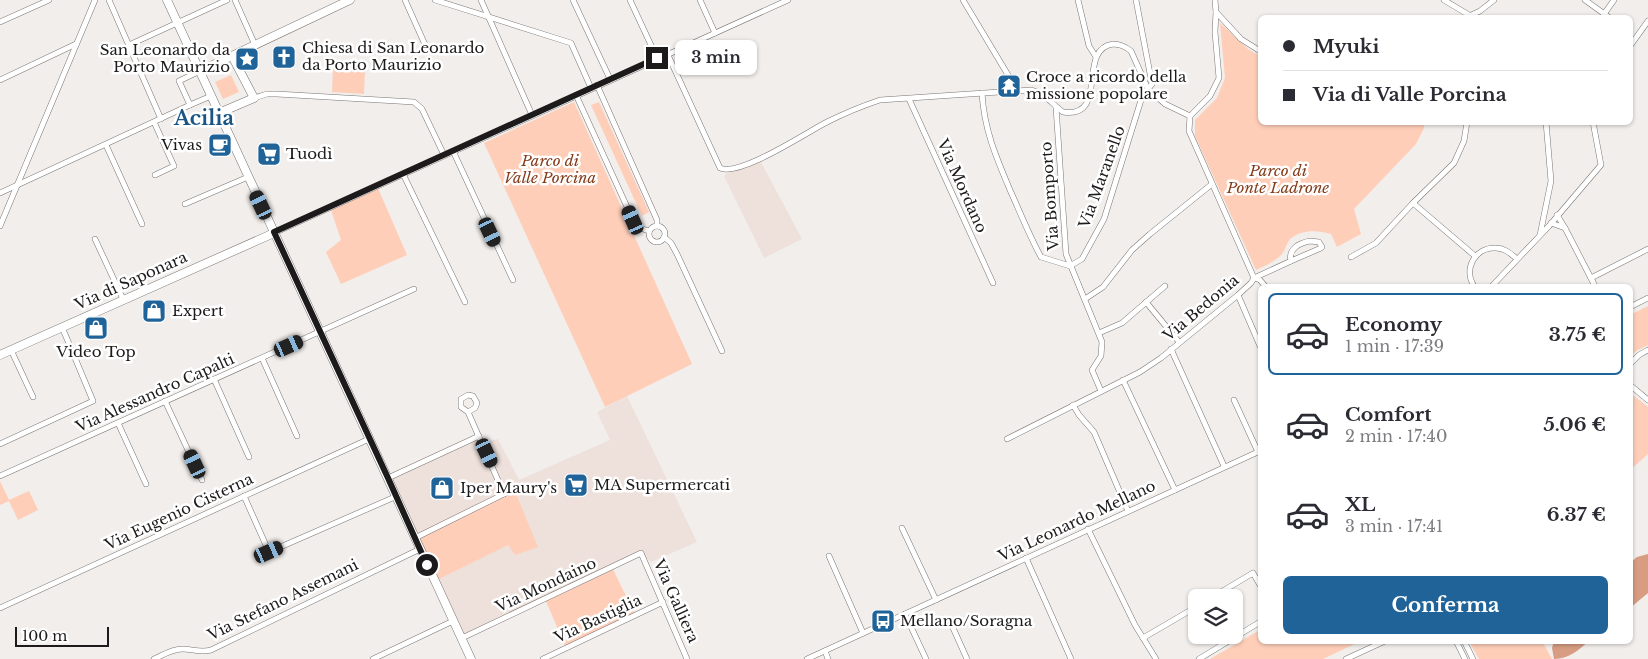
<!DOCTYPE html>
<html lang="it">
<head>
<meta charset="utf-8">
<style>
	body { margin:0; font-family:"Libre Baskerville",serif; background:#f7f7f7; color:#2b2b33; height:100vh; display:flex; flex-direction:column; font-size:19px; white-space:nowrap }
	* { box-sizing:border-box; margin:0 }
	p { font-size:16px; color:#7c7c81 }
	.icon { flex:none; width:28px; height:28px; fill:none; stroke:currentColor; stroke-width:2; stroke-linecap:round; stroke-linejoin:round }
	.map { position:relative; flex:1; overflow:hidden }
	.drawer { position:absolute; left:1258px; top:284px; width:375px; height:360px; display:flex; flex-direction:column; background:#fff; border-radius:8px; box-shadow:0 1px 4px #0004 }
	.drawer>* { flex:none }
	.banner { position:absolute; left:1258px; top:15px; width:375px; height:110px; border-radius:8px; box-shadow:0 1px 4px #0004; display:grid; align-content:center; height:110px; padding:0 25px; background:#fff }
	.buttons { position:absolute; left:1188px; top:589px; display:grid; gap:10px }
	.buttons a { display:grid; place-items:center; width:55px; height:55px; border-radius:8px; background:#fff; box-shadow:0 1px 4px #0004; font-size:25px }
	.scale { position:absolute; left:15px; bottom:12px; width:94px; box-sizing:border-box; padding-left:5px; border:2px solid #1c1a1a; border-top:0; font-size:14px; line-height:18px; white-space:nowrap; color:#1c1a1a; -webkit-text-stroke:4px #fff; paint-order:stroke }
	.end { position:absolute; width:22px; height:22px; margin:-11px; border:6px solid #1c1a1a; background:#fff; box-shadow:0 0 0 2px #fff }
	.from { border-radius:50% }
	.bubble { position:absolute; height:35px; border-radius:8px; background:#fff; box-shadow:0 1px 4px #0004; font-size:16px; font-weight:800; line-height:35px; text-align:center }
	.car { position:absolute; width:15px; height:30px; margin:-15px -8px; border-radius:6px; box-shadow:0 0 4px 1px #0007; background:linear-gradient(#222 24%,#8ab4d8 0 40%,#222 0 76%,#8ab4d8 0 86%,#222 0) }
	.banner b { display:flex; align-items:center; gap:18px; height:48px; font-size:19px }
	.banner b+b { border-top:1px solid #e1e1e2 }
	.banner i { width:12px; height:12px; background:#2b2b33 }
	ul { padding:9px 0 0; list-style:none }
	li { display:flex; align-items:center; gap:15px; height:82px; margin:0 10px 8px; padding:0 15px; border:2px solid transparent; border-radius:8px }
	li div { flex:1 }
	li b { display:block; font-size:19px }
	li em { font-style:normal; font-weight:800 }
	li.on { border-color:#206398 }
	li>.icon { width:45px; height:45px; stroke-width:1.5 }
	.action { display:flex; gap:10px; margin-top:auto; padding:10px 25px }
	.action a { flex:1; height:58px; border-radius:8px; background:#206398; color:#fff; font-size:20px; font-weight:800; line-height:58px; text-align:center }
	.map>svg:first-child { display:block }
</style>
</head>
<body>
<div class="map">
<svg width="1648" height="659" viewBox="0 0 1648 659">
	<rect width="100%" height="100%" fill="#f2eeeb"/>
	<g fill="#eee1db">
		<path d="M761,162l41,77 -38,19 -40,-82 5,-4z"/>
		<path d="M627,396l70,146 -46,20 -10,-9 -179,85 -74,-160 91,-42 3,7 16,-4 21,41 91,-40 -13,-28z"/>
	</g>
	<g fill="#feceb9">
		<path d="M1220,23l28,26 12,7v66l164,1v5l-8,16 -62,65 7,25 -24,13 -6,-13c-13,-4 -30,-5 -41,5 -4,5 -5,13 -10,17 -6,6 -16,10 -24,14l-61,-134v-16l22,-22 8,-20z"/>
		<path d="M333,68l32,2 -1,24 -32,-2z"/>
		<path d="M231,75l8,17 -16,7 -8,-17z"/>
		<path d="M574,102l118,262 -87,43 -121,-264z"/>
		<path d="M599,102l50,110 -7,4 -51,-111z"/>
		<path d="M377,186l30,69 -66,29 -15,-32 15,-12 -11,-33z"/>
		<path d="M1648,306v39l-12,6 -6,6v-42z"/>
		<path d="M1630,393l18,14v47l-18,16z"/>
		<path d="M0,481l9,19 20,-9 9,19 -20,10 -9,-19 -9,4z"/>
		<path d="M514,489l24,58 -23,8 -7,-10 -73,36 -21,-42z"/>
		<path d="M612,567l23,48 -69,33 -21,-49z"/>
		<path d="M1260,630v11h101l-38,18h-113z"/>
		<path d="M1469,641h73l10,18h-73z"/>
	</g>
	<g fill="#d79c82">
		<path d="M1648,554v39l-18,15v-45l7,-6z"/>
		<path d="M1554,641h35c-10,9 -21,18 -35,18l-2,-11z"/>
	</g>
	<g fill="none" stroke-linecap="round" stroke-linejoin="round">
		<g stroke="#797573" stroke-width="6">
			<g id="street">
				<path d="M109,0l52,119"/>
				<path d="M235,0l20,45"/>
				<path d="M405,0l22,49"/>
				<path d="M435,0l136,43 20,45"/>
				<path d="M481,0l51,115"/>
				<path d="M573,0l37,79"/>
				<path d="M630,0l27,58"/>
				<path d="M700,0l15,33"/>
				<path d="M963,0l54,90"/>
				<path d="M1078,0l11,46 7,11"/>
				<path d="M1215,0l1,12 25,27 19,12"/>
				<path d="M1444,0l30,18"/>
				<path d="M1585,0l25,18"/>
				<path d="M1604,14l10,-14"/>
				<path d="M1465,18l15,-7 14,-11"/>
				<path d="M0,22l49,-22"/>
				<path d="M129,45l98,-45"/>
				<path d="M1630,46l18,-25"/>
				<path d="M667,53l53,115c20,9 87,-36 107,-46 18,-9 35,-16 53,-22l151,-10c14,3 21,14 32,22 47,7 13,-63 50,-68 7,0 13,3 18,7l17,38 17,15 25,12 20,-20 9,-18 -4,-46 1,-20"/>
				<path d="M200,71l-21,10 11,24 21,-9"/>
				<path d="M0,80l76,-36"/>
				<path d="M597,85l60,135v6"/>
				<path d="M982,93c2,36 14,64 28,97 10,22 19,45 31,67l29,9 12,-7 22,-40 38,-122 10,-13 -16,-84"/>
				<path d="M576,95l57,125 7,8 9,3"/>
				<path d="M254,98l13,-4h10l137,8 8,7 22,46"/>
				<path d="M909,99l84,184"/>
				<path d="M1056,107l10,147 36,88 -1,14 -9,14 9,21"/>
				<path d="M154,122l20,44 -19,9"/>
				<path d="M106,145l36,79"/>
				<path d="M453,151l60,129"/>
				<path d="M403,174l62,128"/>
				<path d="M0,193l190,-88"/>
				<path d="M1413,203l62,53"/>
				<path d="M185,204l63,-27"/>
				<path d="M1551,223l14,5 -8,-13"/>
				<circle cx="657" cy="234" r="8"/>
				<path d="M0,226l95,-226"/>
				<path d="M1565,228l30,58"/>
				<path d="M274,233l514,-233"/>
				<path d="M1540,235l11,-54 -5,-59"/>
				<path d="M664,237l7,6 6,11 45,97"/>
				<path d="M95,239l28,60"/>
				<path d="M1310,241l9,1 3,5 -1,1 -30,13c-3,-12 8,-18 19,-20z"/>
				<path d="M1351,257l25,-14 37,-40 41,-40 10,-22 3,-19"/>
				<path d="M1254,278l37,-17"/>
				<path d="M1255,278l5,2 5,6"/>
				<path d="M1591,278l57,-29"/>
				<path d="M1474,286c-11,-17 1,-39 22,-38 9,0 15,6 21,11"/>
				<path d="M1492,286l57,-60 52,-61 -8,-43"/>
				<path d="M1238,295l22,51"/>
				<path d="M1085,299l18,-12 29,-37 18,-16 62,-50"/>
				<path d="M1146,302l33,40"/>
				<path d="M1630,307l18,-9"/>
				<path d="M1099,333l23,-10 43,-37"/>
				<path d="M1171,349l53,117"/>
				<path d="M11,350l22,47"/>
				<path d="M262,358l35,78"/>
				<path d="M1630,364l9,-9 9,-5"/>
				<path d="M214,379l35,78"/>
				<path d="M1123,380l52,110"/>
				<path d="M1630,385l18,15"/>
				<path d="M1234,400l24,52"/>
				<path d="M165,401l37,79"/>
				<path d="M1073,405l6,10 15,17 34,79"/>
				<path d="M468,412l7,-4 2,-5 -4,-7 -5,-1 -7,4v8l7,5 36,82"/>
				<path d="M118,423l28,61"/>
				<path d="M1007,439l133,-67 21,-14 77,-63 13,-12 3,-5 -65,-147 1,-15"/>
				<path d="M0,444l93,-43 -31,-74"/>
				<path d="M0,476l414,-187"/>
				<path d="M388,478l91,-42"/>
				<path d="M244,496l25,56 128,-56"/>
				<path d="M902,528l34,72"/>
				<path d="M1088,529l47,96 21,34"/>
				<path d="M415,538l99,-49"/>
				<path d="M829,556l34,77"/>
				<path d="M1026,558l45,101"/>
				<path d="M1211,598l42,-25 7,12"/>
				<path d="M0,608l369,-169"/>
				<path d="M905,614l21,45"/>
				<path d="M949,619l18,40"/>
				<path d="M462,638l179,-85 46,106"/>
				<path d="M1143,638l53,-31"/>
				<path d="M1456,641l9,18"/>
				<path d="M1464,641l9,18"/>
				<path d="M825,651l3,8"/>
				<path d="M154,659c9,-4 18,-10 28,-10 11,0 18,4 29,1l209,-101"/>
				<path d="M373,659l80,-38"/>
				<path d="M543,659l120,-57"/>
				<path d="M807,659l453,-208"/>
				<path d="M1199,659l61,-37"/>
				<path d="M1346,659l39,-18"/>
			</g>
		</g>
		<g stroke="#797573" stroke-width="9">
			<g id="secondary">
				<path d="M167,0l304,659"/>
				<path d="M200,71l150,-71"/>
				<path d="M219,113l35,-15 -22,-42"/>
				<path d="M0,355l274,-122"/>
			</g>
		</g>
		<use href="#street" stroke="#fff" stroke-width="5"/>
		<use href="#secondary" stroke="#fff" stroke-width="8"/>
	</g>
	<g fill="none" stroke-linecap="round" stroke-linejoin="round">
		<path stroke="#1c1a1a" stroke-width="6" d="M427,565l-39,-87 -114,-246 383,-174"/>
	</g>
	<defs>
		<g id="church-square" transform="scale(1.25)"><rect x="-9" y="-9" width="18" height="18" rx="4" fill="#206398" stroke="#fff"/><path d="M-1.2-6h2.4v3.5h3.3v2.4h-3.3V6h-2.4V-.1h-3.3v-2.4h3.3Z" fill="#fff"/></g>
		<g id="sight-square" transform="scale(1.25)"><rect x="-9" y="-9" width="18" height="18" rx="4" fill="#206398" stroke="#fff"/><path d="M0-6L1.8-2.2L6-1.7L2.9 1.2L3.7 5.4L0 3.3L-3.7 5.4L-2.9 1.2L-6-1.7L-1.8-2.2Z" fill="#fff"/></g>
		<g id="temple-square" transform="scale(1.25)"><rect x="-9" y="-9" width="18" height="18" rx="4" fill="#206398" stroke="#fff"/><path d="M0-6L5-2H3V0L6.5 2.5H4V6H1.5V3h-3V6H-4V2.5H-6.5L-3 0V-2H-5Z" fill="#fff"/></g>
		<g id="cafe-square" transform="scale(1.25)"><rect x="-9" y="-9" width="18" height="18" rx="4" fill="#206398" stroke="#fff"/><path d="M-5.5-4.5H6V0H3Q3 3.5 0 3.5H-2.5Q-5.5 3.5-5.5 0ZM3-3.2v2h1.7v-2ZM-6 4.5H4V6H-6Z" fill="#fff"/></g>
		<g id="supermarket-square" transform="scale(1.25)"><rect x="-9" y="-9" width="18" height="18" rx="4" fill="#206398" stroke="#fff"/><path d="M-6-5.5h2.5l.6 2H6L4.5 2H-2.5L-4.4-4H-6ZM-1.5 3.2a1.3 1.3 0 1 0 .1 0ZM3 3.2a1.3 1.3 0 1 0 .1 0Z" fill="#fff"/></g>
		<g id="shop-square" transform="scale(1.25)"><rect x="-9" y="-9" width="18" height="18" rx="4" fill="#206398" stroke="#fff"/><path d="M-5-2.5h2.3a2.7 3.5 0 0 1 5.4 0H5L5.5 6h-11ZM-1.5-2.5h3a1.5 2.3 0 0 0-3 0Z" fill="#fff"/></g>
		<g id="bus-square" transform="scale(1.25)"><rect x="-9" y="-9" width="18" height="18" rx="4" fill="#206398" stroke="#fff"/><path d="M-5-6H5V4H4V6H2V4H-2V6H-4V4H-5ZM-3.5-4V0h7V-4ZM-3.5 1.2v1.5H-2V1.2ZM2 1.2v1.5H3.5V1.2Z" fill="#fff"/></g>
	</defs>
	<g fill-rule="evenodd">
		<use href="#church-square" x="284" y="57"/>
		<use href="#sight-square" x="247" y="59"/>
		<use href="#temple-square" x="1009" y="86"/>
		<use href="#cafe-square" x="220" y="145"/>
		<use href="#supermarket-square" x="269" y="154"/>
		<use href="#shop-square" x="154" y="311"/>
		<use href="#shop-square" x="96" y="328"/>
		<use href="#supermarket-square" x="576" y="485"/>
		<use href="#shop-square" x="442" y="488"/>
		<use href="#bus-square" x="883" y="621"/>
	</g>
	<g text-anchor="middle" stroke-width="5" stroke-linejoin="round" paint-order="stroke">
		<g font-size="15" fill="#1c1a1a" stroke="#fff" text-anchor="start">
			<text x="302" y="53">Chiesa di San Leonardo<tspan x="302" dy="17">da Porto Maurizio</tspan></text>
			<text x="230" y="55" text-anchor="end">San Leonardo da<tspan x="230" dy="17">Porto Maurizio</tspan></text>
			<text x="1026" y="82">Croce a ricordo della<tspan x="1026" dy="17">missione popolare</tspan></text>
			<text x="202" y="150" text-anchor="end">Vivas</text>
			<text x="286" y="159">Tuodì</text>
			<text x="172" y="316">Expert</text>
			<text x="96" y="357" text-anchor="middle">Video Top</text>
			<text x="594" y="490">MA Supermercati</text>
			<text x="460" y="493">Iper Maury's</text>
			<text x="900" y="626">Mellano/Soragna</text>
		</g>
		<g font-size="15" font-style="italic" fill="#843b18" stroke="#fff">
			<text x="550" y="166">Parco di<tspan x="550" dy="17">Valle Porcina</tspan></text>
			<text x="1278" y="176">Parco di<tspan x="1278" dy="17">Ponte Ladrone</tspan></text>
		</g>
		<g font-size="15" fill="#1c1a1a" stroke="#fff">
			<text transform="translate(1102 177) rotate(-70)" y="5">Via Maranello</text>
			<text transform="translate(962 186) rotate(66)" y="5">Via Mordano</text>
			<text transform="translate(1050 196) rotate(-94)" y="5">Via Bomporto</text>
			<text transform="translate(131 281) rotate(-24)" y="5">Via di Saponara</text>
			<text transform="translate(1201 308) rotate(-40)" y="5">Via Bedonia</text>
			<text transform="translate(155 393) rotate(-24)" y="5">Via Alessandro Capalti</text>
			<text transform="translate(179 512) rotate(-25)" y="5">Via Eugenio Cisterna</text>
			<text transform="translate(1077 521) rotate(-25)" y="5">Via Leonardo Mellano</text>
			<text transform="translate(546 585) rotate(-25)" y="5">Via Mondaino</text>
			<text transform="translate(283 600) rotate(-26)" y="5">Via Stefano Assemani</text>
			<text transform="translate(676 601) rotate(66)" y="5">Via Galliera</text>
			<text transform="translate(598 619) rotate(-25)" y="5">Via Bastiglia</text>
		</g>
		<g font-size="20" font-weight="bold" fill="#195686" stroke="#fff">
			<text x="204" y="125">Acilia</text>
		</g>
	</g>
</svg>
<div class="buttons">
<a><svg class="icon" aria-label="layers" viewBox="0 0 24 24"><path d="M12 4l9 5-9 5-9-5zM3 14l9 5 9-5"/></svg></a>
</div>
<div class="scale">100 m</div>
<i class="end from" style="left:427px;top:565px"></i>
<i class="end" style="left:657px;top:58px"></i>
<div class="bubble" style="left:675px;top:40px;width:82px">3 min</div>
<i class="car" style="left:261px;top:205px;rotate:335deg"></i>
<i class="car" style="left:633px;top:220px;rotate:336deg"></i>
<i class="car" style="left:490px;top:232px;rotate:155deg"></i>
<i class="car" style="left:289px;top:346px;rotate:66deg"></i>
<i class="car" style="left:487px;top:453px;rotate:155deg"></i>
<i class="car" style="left:195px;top:464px;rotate:335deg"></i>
<i class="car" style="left:269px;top:552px;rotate:66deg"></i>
<div class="banner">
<b><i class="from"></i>Myuki</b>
<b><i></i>Via di Valle Porcina</b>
</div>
<section class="drawer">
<ul>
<li class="on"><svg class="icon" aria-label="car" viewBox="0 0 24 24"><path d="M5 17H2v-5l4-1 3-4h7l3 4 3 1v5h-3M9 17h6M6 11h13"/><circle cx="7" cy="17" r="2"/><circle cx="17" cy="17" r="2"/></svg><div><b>Economy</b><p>1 min · 17:39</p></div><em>3.75 €</em></li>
<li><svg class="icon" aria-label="car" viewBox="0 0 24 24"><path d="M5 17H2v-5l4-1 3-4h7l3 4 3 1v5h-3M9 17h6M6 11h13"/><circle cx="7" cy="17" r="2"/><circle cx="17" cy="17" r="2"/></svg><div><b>Comfort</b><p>2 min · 17:40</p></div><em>5.06 €</em></li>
<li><svg class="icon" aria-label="car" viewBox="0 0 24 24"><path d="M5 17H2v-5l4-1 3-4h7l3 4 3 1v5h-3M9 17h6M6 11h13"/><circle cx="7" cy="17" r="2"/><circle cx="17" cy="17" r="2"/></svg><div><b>XL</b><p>3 min · 17:41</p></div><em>6.37 €</em></li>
</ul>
<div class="action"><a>Conferma</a></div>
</section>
</div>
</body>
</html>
